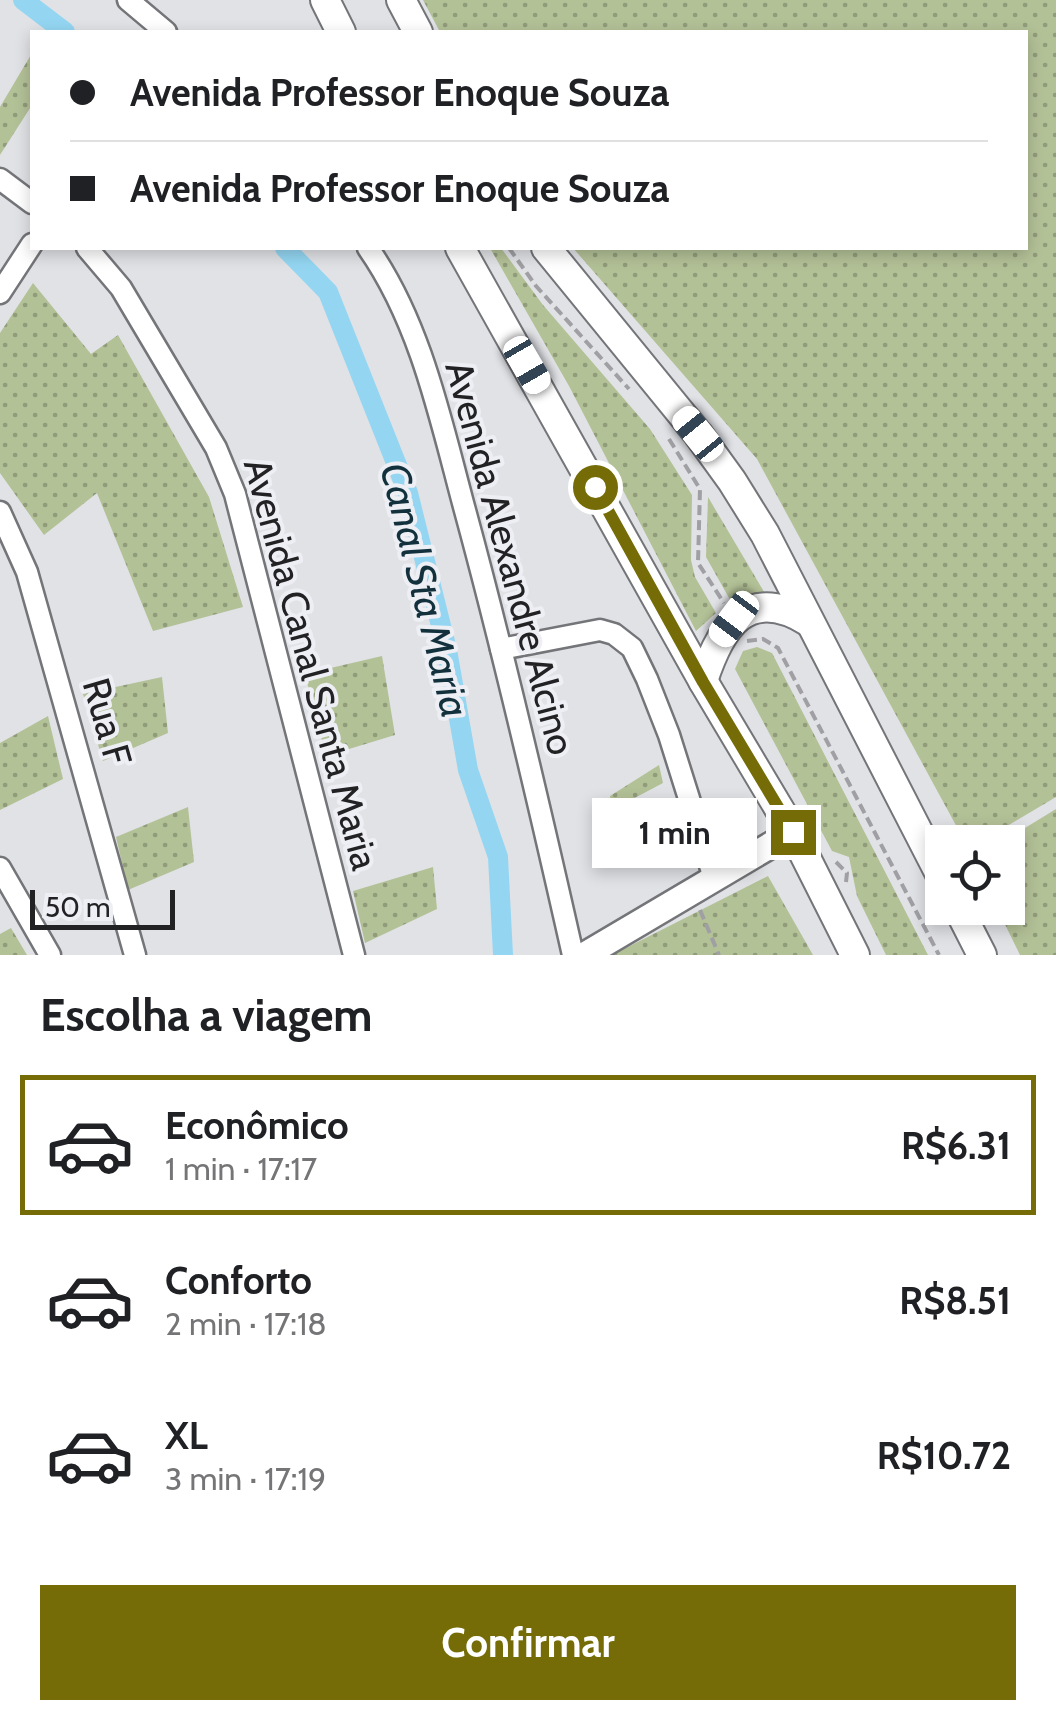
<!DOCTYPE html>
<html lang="pt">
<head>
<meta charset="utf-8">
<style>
	body { margin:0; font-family:Cabin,sans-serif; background:#f2f2f2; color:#202124; height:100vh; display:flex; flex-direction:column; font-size:38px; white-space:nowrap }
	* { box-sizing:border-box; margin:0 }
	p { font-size:32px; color:#757577 }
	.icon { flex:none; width:55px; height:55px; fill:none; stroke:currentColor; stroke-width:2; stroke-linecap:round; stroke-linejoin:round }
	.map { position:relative; height:955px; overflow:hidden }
	.side { display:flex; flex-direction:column; background:#fff; flex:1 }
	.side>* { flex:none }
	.banner { position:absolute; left:30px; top:30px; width:998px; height:220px; border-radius:0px; box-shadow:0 5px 15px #0003; display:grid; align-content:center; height:220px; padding:0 40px; background:#fff }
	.controls { position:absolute; left:925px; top:825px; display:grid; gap:20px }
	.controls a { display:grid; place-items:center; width:100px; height:100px; border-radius:0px; background:#fff; box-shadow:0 5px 15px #0003; font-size:50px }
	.scale { position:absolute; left:30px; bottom:25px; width:145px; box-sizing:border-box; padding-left:10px; border:5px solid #222224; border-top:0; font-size:28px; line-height:35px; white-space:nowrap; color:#222224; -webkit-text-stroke:8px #eeeff4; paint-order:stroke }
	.end { position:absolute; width:45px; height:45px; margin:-22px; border:12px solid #756c07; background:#fff; box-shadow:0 0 0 5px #fff }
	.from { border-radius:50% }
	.bubble { position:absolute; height:70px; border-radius:0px; background:#fff; box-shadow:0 5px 15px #0003; font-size:32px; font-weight:700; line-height:70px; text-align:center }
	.car { position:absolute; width:30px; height:60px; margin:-30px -15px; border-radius:12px; box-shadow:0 0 8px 2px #0007; background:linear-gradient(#fff 24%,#345 0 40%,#fff 0 76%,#345 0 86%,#fff 0) }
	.banner b { display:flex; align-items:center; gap:35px; height:95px; font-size:38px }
	.banner b+b { border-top:2px solid #e0e0e0 }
	.banner i { width:25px; height:25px; background:#202124 }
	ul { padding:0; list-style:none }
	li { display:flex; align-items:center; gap:30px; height:140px; margin:0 20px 15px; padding:0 20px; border:5px solid transparent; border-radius:0px }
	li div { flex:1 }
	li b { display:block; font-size:38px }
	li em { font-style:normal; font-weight:700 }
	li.selected { border-color:#756c07 }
	li>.icon { width:90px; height:90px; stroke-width:1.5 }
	h2 { padding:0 40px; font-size:45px; line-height:120px }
	.primary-button { display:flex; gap:20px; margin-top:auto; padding:20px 40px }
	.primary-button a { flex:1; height:115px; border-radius:0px; background:#756c07; color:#fff; font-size:40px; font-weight:700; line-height:115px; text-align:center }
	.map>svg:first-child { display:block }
</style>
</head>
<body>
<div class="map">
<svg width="1056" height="955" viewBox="0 0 1056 955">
	<defs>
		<pattern id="grass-dots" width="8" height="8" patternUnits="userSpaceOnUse" patternTransform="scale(2.5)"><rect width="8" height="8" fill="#b3c197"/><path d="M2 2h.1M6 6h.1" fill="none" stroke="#919c7b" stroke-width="1.8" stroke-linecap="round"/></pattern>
	</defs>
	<rect width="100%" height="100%" fill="#e1e2e6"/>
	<g fill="url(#grass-dots)">
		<path d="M423,0h633v797l-76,45h-15l-208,-383 -184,-211h452v-216h-585z"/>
		<path d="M32,53v52l-32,50v-48z"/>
		<path d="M490,248h11l42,57 107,124 42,66 -1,65 4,17 21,36 -20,18 -127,-245z"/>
		<path d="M33,283l58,71 27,-19 91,162 34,110 -90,24 -56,-138 -53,42 -44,-62v-140z"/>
		<path d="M708,497l62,105 -37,3 -27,-48z"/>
		<path d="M757,647l15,6 156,302h-42l-29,-59 -8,-39 -17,-6 -97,-182 8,-18z"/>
		<path d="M382,656l13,79 -69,21 -21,-82z"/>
		<path d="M162,677l6,56 -65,28 -20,-67z"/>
		<path d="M48,716l15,63 -63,31v-67z"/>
		<path d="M659,765l4,18 -51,27 -2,-14z"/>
		<path d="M188,807l6,55 -66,28 -12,-53z"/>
		<path d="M1056,809v146h-36l-23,-47h11v-66h-6z"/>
		<path d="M433,867l4,42 -72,34 -12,-52z"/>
		<path d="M768,876l45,79h-201z"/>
		<path d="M11,928l16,27h-27v-21z"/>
	</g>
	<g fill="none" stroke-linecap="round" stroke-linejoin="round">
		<g stroke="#94d6f2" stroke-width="20">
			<path d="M23,0l42,32"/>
			<path d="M285,248l43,44 80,201 39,157 21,120 30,87 5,98"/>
		</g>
		<g stroke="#747579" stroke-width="25">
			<g id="minor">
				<path d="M128,0l38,32"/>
				<path d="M0,179l32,24"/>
				<path d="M87,248l34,40 95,160 19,46 119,461"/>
				<path d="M368,248c52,74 72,169 95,255 41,150 76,301 110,452"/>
				<path d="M0,293l32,-49"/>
				<path d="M0,512l27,60 108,383"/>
				<path d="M501,649l99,-19 14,4 18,14 15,31 22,56 45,143"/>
				<path d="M0,868l50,87"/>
			</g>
		</g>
		<g stroke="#747579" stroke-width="30">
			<path id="tertiary" d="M585,955l208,-123"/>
		</g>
		<g stroke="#747579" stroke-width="32">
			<g id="secondary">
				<path d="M325,0l16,32"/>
				<path d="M401,0l17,32"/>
				<path d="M460,248l243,433 90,151 62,123"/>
				<path d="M546,248l152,186 34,47 33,53 177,344"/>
				<path d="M703,681c18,-55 44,-97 106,-59"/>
				<path d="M958,908l24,47"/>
			</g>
		</g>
		<g stroke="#a0a0a4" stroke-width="4" stroke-dasharray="10 5" stroke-linecap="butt">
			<path d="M509,248l27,38 93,103"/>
			<path d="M669,439l31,50 -2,74 26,40"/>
			<path d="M747,641l16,-2 15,9 161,307"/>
			<path d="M836,862l11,11 -1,9"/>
			<path d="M700,910l19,45"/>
		</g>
		<use href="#minor" stroke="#fff" stroke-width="20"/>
		<use href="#tertiary" stroke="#fff" stroke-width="25"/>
		<use href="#secondary" stroke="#fff" stroke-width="28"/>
	</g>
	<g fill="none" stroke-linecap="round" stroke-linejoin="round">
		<path stroke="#756c07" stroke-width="12" d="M595,487l108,195 90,150"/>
	</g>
	<g text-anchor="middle" stroke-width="8" stroke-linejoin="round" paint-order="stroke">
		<g font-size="38" fill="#222224" stroke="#eeeff4">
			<text transform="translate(510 558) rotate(75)" y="13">Avenida Alexandre Alcino</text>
			<text transform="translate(311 664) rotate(75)" y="13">Avenida Canal Santa Maria</text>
			<text transform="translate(107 722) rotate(74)" y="13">Rua F</text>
		</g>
		<g font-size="40" font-style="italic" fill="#12313d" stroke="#eeeff4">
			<text transform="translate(425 590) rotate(76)" y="14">Canal Sta Maria</text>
		</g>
	</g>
</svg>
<div class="controls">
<a><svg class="icon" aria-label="locate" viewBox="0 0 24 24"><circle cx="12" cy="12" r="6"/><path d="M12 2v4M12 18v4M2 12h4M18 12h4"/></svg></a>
</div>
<div class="scale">50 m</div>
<i class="end from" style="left:595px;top:487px"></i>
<i class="end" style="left:793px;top:832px"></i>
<div class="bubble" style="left:592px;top:798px;width:165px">1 min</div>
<i class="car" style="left:527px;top:365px;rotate:150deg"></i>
<i class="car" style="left:698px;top:434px;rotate:321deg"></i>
<i class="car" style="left:734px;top:619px;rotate:217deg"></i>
<div class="banner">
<b><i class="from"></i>Avenida Professor Enoque Souza</b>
<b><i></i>Avenida Professor Enoque Souza</b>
</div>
</div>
<section class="side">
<h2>Escolha a viagem</h2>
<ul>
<li class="selected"><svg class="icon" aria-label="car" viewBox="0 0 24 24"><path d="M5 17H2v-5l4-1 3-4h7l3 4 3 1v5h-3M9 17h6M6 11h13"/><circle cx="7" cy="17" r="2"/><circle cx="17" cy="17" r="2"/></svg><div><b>Econômico</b><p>1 min · 17:17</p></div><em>R$6.31</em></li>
<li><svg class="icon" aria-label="car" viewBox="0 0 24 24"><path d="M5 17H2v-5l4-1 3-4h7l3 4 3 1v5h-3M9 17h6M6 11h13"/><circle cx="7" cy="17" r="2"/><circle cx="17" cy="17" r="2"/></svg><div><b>Conforto</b><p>2 min · 17:18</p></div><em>R$8.51</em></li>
<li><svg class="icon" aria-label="car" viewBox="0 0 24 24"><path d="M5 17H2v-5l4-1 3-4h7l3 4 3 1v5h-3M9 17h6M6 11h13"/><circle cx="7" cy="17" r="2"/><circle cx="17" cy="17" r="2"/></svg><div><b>XL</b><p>3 min · 17:19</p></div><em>R$10.72</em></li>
</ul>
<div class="primary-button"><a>Confirmar</a></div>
</section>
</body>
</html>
